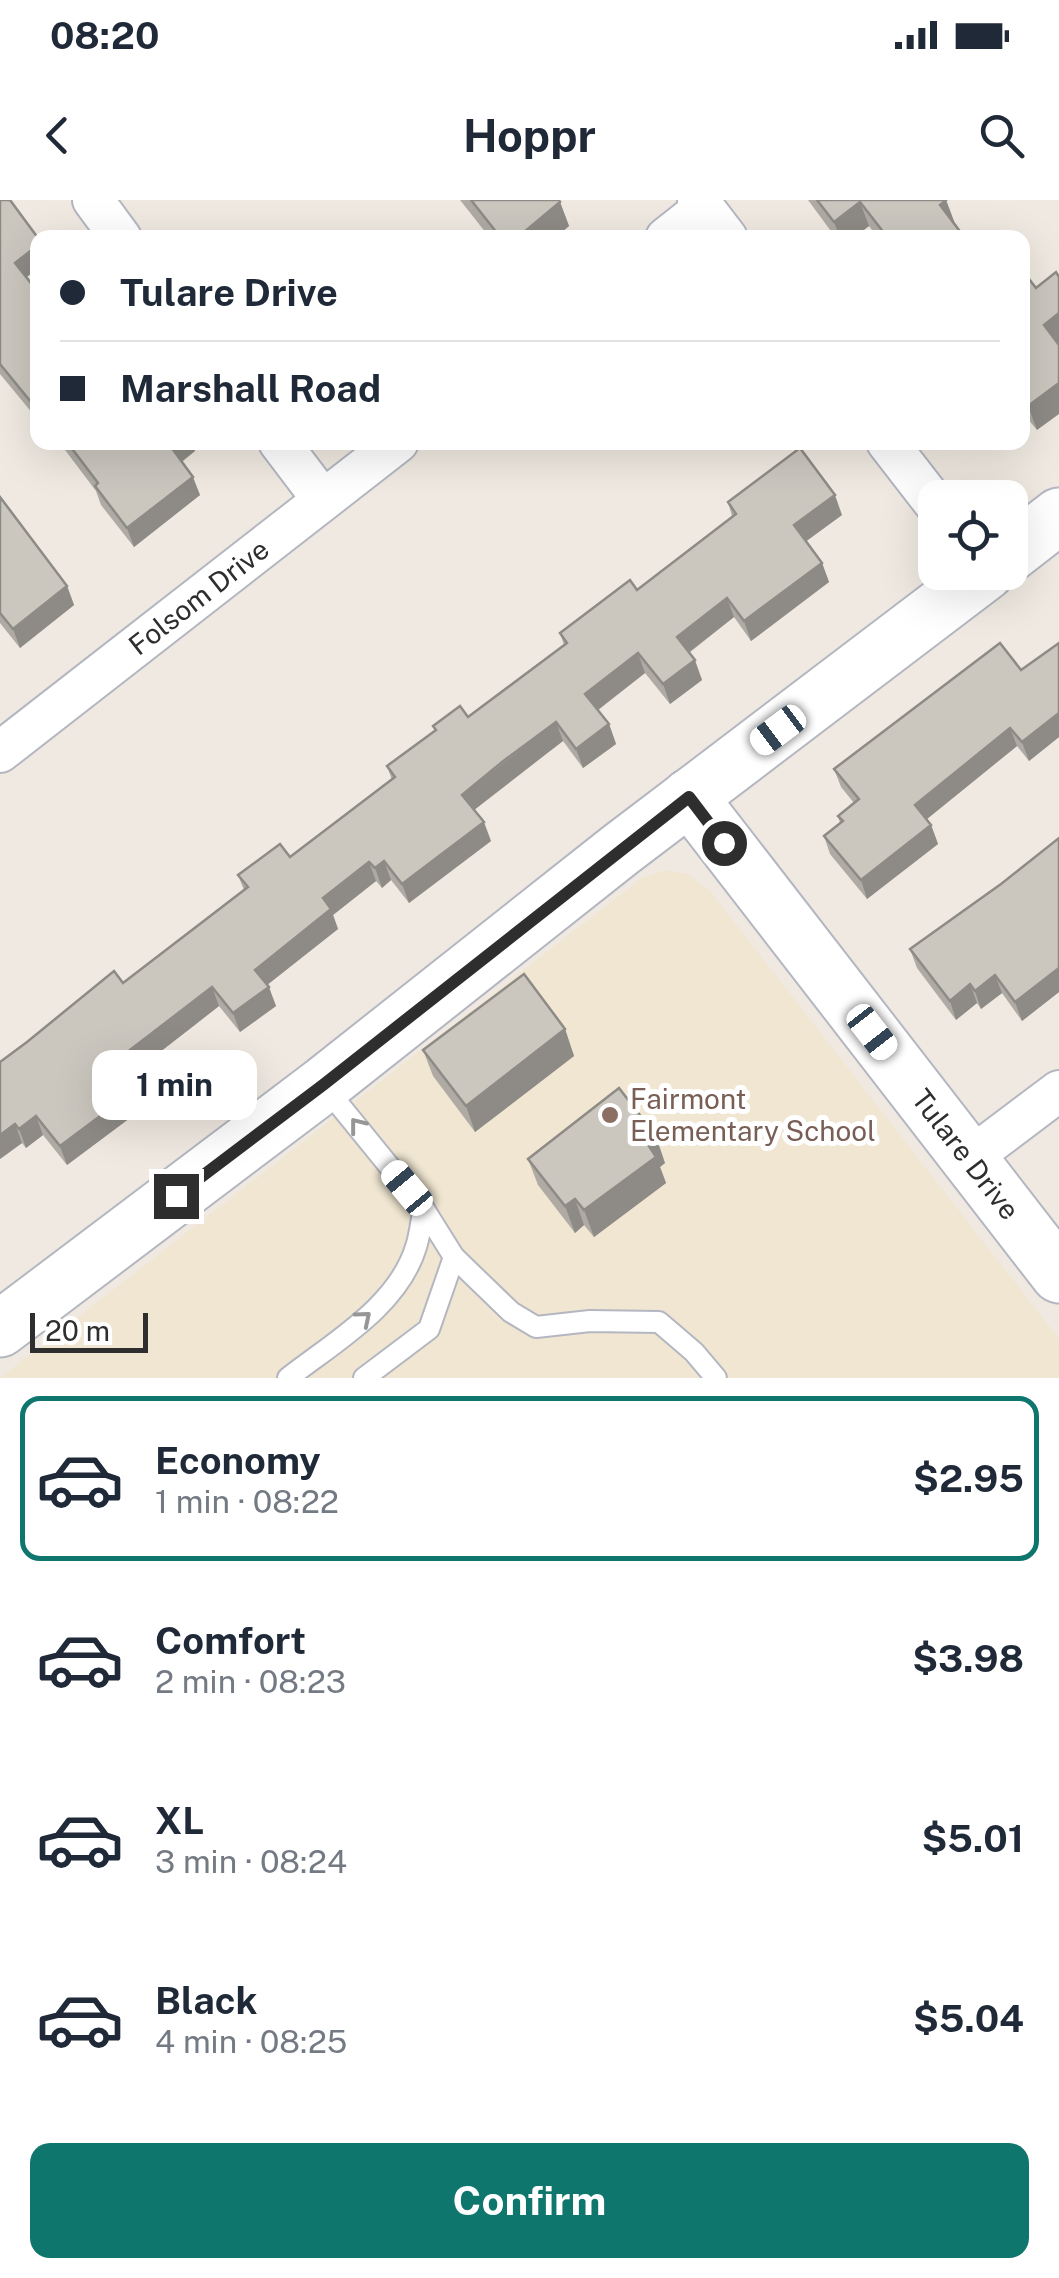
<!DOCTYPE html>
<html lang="en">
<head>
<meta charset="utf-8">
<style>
	body { margin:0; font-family:"Public Sans",sans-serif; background:#f2f2f3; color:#1f2937; height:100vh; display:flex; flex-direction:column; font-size:38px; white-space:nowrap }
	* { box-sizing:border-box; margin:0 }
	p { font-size:32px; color:#747a83 }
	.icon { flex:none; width:55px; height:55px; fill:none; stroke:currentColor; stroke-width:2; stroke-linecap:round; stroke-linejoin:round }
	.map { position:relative; height:1178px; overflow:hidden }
	.details { display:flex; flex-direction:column; background:#fff; flex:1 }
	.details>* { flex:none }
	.banner { position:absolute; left:30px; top:30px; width:1000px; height:220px; border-radius:20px; box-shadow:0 10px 40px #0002; display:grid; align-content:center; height:220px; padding:0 30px; background:#fff }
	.buttons { position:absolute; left:918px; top:280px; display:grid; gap:20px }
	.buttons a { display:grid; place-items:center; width:110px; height:110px; border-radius:20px; background:#fff; box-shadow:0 10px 40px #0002; font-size:50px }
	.scale { position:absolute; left:30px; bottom:25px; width:118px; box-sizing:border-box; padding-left:10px; border:5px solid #2e2e2e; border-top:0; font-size:28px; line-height:35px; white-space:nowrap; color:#2e2e2e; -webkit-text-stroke:8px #fff; paint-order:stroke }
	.end { position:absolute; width:45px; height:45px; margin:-22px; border:12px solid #2e2e2e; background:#fff; box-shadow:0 0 0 5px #fff }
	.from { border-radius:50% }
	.bubble { position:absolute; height:70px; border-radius:20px; background:#fff; box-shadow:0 10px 40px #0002; font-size:32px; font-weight:700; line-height:70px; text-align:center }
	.car { position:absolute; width:30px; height:60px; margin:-30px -15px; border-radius:12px; box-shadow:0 0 8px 2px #0007; background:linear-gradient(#fff 24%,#345 0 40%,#fff 0 76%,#345 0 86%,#fff 0) }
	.banner b { display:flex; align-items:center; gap:35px; height:95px; font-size:38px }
	.banner b+b { border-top:2px solid #e0e1e3 }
	.banner i { width:25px; height:25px; background:#1f2937 }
	ul { padding:18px 0 0; list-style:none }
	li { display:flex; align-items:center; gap:30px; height:165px; margin:0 20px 15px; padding:0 10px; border:5px solid transparent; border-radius:20px }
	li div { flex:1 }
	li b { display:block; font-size:38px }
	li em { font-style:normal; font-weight:700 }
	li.selected { border-color:#0f766e }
	li>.icon { width:90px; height:90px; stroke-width:1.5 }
	.primary-button { display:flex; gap:20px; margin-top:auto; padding:20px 30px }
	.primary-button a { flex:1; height:115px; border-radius:20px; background:#0f766e; color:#fff; font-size:40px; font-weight:700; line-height:115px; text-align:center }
	.status { display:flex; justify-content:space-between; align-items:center; height:70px; padding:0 50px; background:#fff; direction:ltr }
	.status svg { height:28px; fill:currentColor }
	header { display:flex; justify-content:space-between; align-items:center; height:130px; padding:0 30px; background:#fff; font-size:45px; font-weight:700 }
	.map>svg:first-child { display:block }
</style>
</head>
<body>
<div class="status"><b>08:20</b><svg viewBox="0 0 49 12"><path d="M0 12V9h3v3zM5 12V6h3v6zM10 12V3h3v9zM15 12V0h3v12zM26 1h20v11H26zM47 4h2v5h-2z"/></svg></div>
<header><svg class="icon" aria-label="back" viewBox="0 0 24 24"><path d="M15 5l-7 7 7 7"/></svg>Hoppr<svg class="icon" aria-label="search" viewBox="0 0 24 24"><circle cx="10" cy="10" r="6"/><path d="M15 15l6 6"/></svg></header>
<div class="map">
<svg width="1059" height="1178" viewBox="0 0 1059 1178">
	<rect width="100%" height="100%" fill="#efe9e1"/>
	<path fill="#f0e6d1" d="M665,670l23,4 22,17 349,448v39h-1059l642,-500z"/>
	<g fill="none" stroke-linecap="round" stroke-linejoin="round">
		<g stroke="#b4b7c1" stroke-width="24">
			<g id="lane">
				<path d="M324,886l100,123 30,48 57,55 25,15 54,-6 69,1 35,30 22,26"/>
				<path d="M288,1178c46,-36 110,-72 128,-131 4,-12 5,-26 8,-38"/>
				<path d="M364,1178l65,-49 25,-72"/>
			</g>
		</g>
		<g stroke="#b4b7c1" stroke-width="44">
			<g id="street">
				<path d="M93,0l28,38"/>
				<path d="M698,0l29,38"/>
				<path d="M666,38l38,-30"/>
				<path d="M279,242l44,58"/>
				<path d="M887,242l48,62"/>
				<path id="s1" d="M0,552l398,-310"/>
				<path d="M970,958l89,-67"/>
			</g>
		</g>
		<g stroke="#b4b7c1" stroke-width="59">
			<g id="secondary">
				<path d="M1010,354l49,-38"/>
				<path id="s2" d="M689,597l370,478"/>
				<path d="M0,1129l323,-244 297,-235 366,-278"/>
			</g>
		</g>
		<use href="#lane" stroke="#fff" stroke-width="20"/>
		<use href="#street" stroke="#fff" stroke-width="40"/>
		<use href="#secondary" stroke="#fff" stroke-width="55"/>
	</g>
	<g fill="#afaba4">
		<path d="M0,0l26,78 12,14v128l-38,-46z"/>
		<path d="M460,0h99l10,26 -14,12h-65z"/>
		<path d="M808,0h138l9,24 10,14h-87l-9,-12 -16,12h-17z"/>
		<path d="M1022,70l14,18 23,-11v67l-22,86 -15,-18z"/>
		<path d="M59,242h133l3,9 -13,11 18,33 -66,52 -33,-42 -5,-14z"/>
		<path d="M0,297l67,89 7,19 -54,43 -20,-25z"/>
		<path d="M728,302l114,13 -36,26 16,22 7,19 -78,59 -17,-24 -45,36 13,27 -32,24 -25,-31 -48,37 12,14 7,20 -33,24 -20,-27 -54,40 -35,29 17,31 -82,62 -18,-23 -9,8 -6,-7 -43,34 5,14 -71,56 9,21 -36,26 -21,-26 -28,22 -61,47 16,31 -79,59 -24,-30 -17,13 -4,-5 -22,16v-97l123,-79 121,-93 -6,-15 52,-18 102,-77 -5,-14 48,-36 -2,-4 35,-9 96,-72 -4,-12 77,-43 95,-74z"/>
		<path d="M1059,443v94l-30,24 -12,-15 -90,73 4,6 7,19 -71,55 -37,-45 -6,-18 16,-13 -2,-7 16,-13 -13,-16 -7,-18 187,-99z"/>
		<path d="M1059,638v154l-37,29 -20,-28 -21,16 -4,-6 -21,17 -39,-52 -7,-19 91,-65z"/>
		<path d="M565,829l9,27 -99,76 -42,-56 -10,-26z"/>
		<path d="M528,959l137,4 -5,4 6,16 -72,54 -10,-12 -9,8 -37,-48z"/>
	</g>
	<g fill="#8e8b86">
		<path d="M946,0l9,24 -15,-19z"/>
		<path d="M560,2l9,24 -14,12h-38z"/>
		<path d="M860,2l9,24 -16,12h-13l-6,-16z"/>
		<path d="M38,45v24l-17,12 -6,-18z"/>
		<path d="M1059,113v31l-7,5 -8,-24z"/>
		<path d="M1059,183v31l-22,16 -9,-24z"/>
		<path d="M34,201l4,10v8l-7,-17z"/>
		<path d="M176,242h16l3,9 -18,14 -6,-18z"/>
		<path d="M193,277l7,18 -66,52 -7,-19z"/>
		<path d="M835,295l7,20 -41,30 -7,-20z"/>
		<path d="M822,363l7,19 -78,59 -7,-20z"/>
		<path d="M67,386l7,19 -54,43 -7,-19z"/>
		<path d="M727,398l7,19 -50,39 -7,-19z"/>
		<path d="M638,453l7,20 -52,41 -8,-20z"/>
		<path d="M695,460l7,20 -32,24 -7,-20z"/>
		<path d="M1059,513v24l-30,24 -7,-19z"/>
		<path d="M556,522l7,19 -94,73 -7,-19z"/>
		<path d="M609,524l7,20 -33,24 -7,-19z"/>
		<path d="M1010,528l7,18 -95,77 -7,-18z"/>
		<path d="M484,622l7,19 -82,62 -7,-19z"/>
		<path d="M931,625l7,19 -71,55 -6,-19z"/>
		<path d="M384,661l7,19 -9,8 -7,-20z"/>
		<path d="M369,662l7,19 -43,34 5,14 -76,60 -7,-19 68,-72z"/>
		<path d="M1059,768v24l-37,29 -7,-19z"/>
		<path d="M995,775l7,18 -21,16 -6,-18z"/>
		<path d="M970,784l7,19 -21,17 -6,-19z"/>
		<path d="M212,787l7,19 -95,74 -7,-20z"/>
		<path d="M269,787l7,19 -36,26 -7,-19z"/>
		<path d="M565,829l9,27 -99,76 -9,-26z"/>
		<path d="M139,887l7,19 -79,59 -7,-19z"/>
		<path d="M36,916l7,19 -17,13 -7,-19z"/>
		<path d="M15,924l7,19 -22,16v-24z"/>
		<path d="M656,936l9,27 -5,4 6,16 -72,54 -10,-27 63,-67z"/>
		<path d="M575,999l9,26 -9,8 -10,-27z"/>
	</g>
	<g fill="#cbc7bf" stroke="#8e8b86" stroke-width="2.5">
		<path d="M0,0h10l28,38v7l-23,18 23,29v113l-4,-4 -3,1 -31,-38z"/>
		<path d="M471,0h88l1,2 -43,36h-16z"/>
		<path d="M817,0h129l-6,5 25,33h-77l-28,-36 -26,20z"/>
		<path d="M1022,70l14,18 20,-16 3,5v36l-15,12 15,20v38l-31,23 -6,-7z"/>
		<path d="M67,242h109l-5,5 22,30 -66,51 -32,-42 3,-3z"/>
		<path d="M800,248l35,47 -41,30 28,38 -78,58 -17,-23 -50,39 18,23 -32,24 -25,-31 -53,41 24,30 -33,25 -20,-27 -54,40 -40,33 22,27 -82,62 -18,-23 -9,7 -6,-6 -46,36 8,11 -76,61 14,17 -36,26 -21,-26 -95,73 22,27 -79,59 -24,-30 -17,13 -4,-5 -15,11v-73l27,-20 87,-71 9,12 125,-96 -10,-12 42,-31 10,13 105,-80 -8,-11 49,-36 -3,-4 27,-20 8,11 99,-74 -7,-10 70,-53 7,10 99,-76 -8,-12z"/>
		<path d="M0,297l67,89 -54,43 -13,-16z"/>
		<path d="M1000,443l21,27 38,-27v70l-37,29 -12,-14 -95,77 16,20 -70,55 -37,-44 19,-15 -5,-5 21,-17 -25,-30z"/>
		<path d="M1059,638v130l-44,34 -20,-27 -20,16 -5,-7 -20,17 -40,-52 91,-65z"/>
		<path d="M524,774l41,55 -99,77 -43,-56z"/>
		<path d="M619,888l37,48 -9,7 9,14 -72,53 -9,-11 -10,7 -37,-47z"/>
	</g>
	<defs><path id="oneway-chevron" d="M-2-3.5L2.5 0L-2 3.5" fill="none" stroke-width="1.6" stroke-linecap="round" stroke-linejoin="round" transform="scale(2.5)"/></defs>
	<g stroke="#969696">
		<use href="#oneway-chevron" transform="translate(357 925) rotate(-128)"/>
		<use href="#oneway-chevron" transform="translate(364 1118) rotate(-40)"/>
	</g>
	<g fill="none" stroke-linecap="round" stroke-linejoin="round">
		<path stroke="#2e2e2e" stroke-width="12" d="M176,996l147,-111 366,-288 35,46"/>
	</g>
	<circle fill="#8d6e63" stroke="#fff" stroke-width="4" cx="610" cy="915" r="10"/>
	<g text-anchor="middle" stroke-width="10" stroke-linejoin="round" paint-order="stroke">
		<g font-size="28" fill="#2e2e2e" stroke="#fff">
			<text dy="10" stroke="none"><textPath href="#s1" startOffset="252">Folsom Drive</textPath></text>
			<text dy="10" stroke="none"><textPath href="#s2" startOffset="452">Tulare Drive</textPath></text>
		</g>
		<g font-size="28" fill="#785e54" stroke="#fff" text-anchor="start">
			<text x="630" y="909">Fairmont<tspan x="630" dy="32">Elementary School</tspan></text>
		</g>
	</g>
</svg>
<div class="buttons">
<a><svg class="icon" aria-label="locate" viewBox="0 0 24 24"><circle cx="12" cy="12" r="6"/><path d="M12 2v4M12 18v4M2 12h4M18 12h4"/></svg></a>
</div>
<div class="scale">20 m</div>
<i class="end from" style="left:724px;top:643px"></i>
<i class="end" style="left:176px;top:996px"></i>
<div class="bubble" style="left:92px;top:850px;width:165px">1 min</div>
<i class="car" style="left:778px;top:530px;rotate:233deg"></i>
<i class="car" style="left:872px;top:832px;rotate:142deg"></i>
<i class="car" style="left:407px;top:988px;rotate:320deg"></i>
<div class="banner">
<b><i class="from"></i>Tulare Drive</b>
<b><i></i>Marshall Road</b>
</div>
</div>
<section class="details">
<ul>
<li class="selected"><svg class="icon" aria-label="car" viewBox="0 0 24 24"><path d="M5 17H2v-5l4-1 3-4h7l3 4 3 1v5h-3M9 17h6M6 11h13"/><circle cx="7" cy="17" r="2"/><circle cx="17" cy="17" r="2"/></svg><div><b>Economy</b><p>1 min · 08:22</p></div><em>$2.95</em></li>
<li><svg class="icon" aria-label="car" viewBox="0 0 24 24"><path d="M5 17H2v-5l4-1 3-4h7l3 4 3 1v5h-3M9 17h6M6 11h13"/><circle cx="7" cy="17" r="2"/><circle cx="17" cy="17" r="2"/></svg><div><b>Comfort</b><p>2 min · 08:23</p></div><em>$3.98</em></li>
<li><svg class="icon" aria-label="car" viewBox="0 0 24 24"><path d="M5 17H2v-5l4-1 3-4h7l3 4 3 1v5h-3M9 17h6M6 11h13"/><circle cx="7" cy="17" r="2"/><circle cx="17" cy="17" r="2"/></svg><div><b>XL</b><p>3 min · 08:24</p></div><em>$5.01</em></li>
<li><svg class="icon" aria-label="car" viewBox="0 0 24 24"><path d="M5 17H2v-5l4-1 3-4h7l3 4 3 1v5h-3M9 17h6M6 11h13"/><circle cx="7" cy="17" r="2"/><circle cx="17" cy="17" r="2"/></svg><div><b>Black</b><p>4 min · 08:25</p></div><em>$5.04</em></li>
</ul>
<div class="primary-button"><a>Confirm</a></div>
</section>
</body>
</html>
